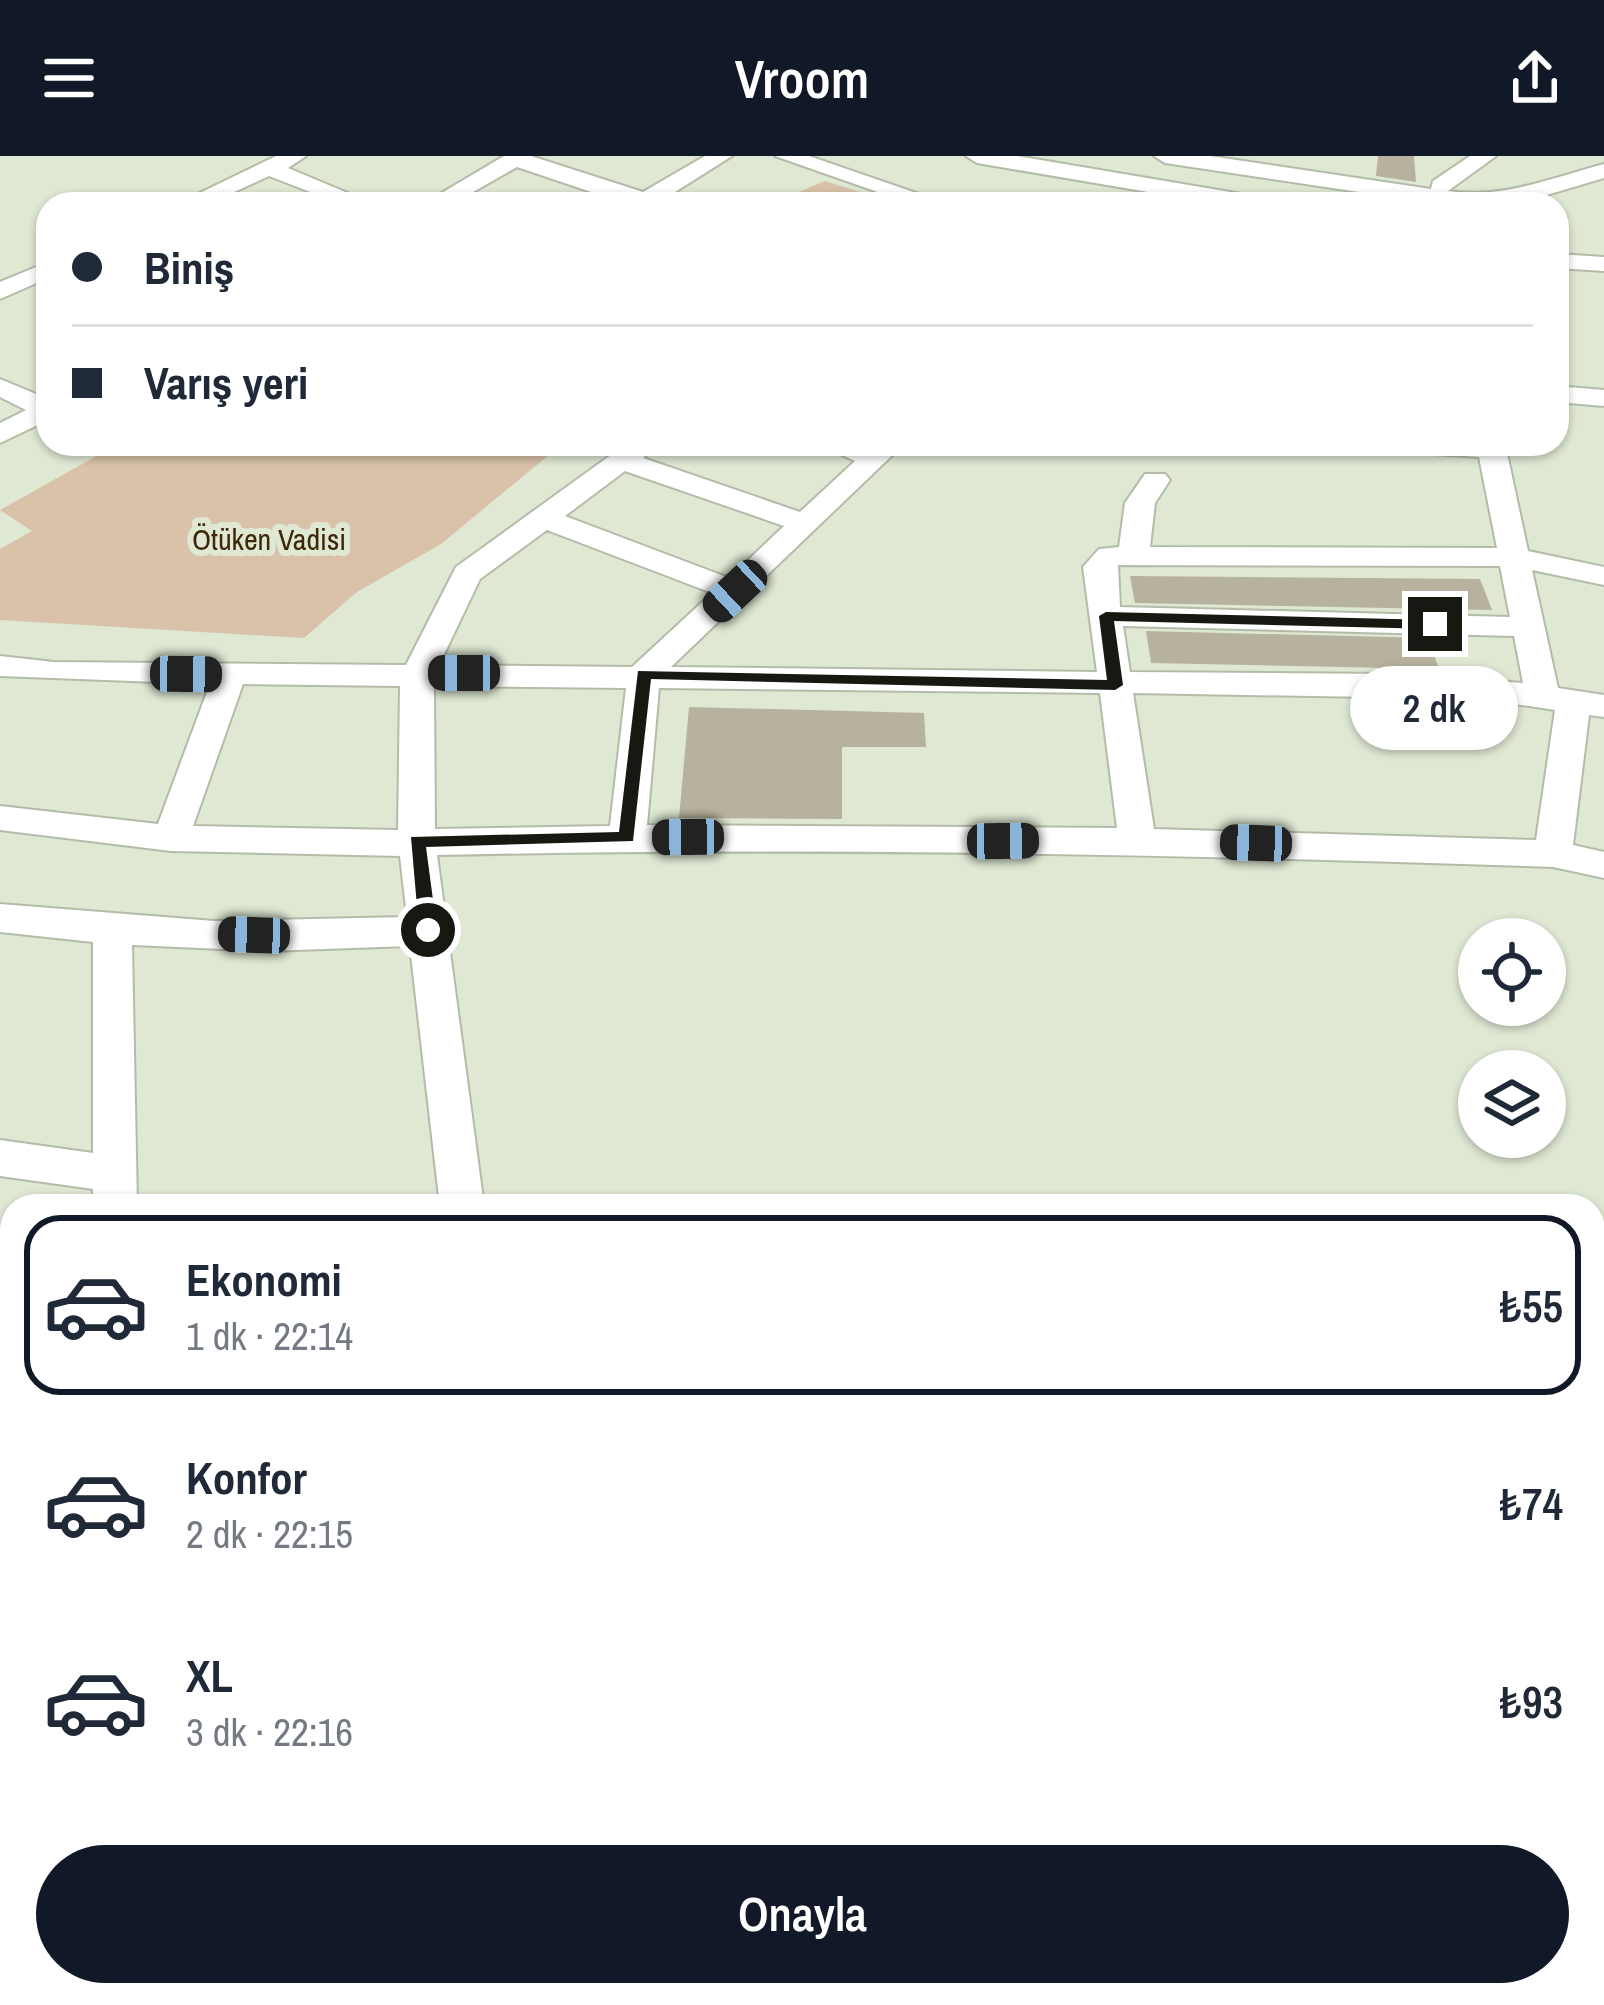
<!DOCTYPE html>
<html lang="tr">
<head>
<meta charset="utf-8">
<style>
	body { margin:0; font-family:"Archivo Narrow",sans-serif; background:#f2f2f3; color:#1f2937; height:100vh; display:flex; flex-direction:column; font-size:45px; white-space:nowrap }
	* { box-sizing:border-box; margin:0 }
	p { font-size:39px; color:#747a83 }
	.icon { flex:none; width:66px; height:66px; fill:none; stroke:currentColor; stroke-width:2; stroke-linecap:round; stroke-linejoin:round }
	.map { position:relative; flex:1; overflow:hidden }
	.drawer { position:absolute; left:0px; top:1038px; width:1605px; height:813px; display:flex; flex-direction:column; background:#fff; border-radius:36px 36px 0 0; box-shadow:0 3px 9px #0004 }
	.drawer>* { flex:none }
	.guide { position:absolute; left:36px; top:36px; width:1533px; height:264px; border-radius:36px; box-shadow:0 3px 9px #0004; display:grid; align-content:center; height:264px; padding:0 36px; background:#fff }
	.controls { position:absolute; left:1458px; top:762px; display:grid; gap:24px }
	.controls a { display:grid; place-items:center; width:108px; height:108px; border-radius:50%; background:#fff; box-shadow:0 3px 9px #0004; font-size:60px }
	.end { position:absolute; width:54px; height:54px; margin:-27px; border:15px solid #151911; background:#fff; box-shadow:0 0 0 6px #fff }
	.from { border-radius:50% }
	.bubble { position:absolute; height:84px; border-radius:42px; background:#fff; box-shadow:0 3px 9px #0004; font-size:39px; font-weight:600; line-height:84px; text-align:center }
	.car { position:absolute; width:36px; height:72px; margin:-36px -18px; border-radius:15px; box-shadow:0 0 9px 3px #0007; background:linear-gradient(#222 24%,#8ab4d8 0 40%,#222 0 76%,#8ab4d8 0 86%,#222 0) }
	.guide b { display:flex; align-items:center; gap:42px; height:114px; font-size:45px }
	.guide b+b { border-top:3px solid #e0e1e3 }
	.guide i { width:30px; height:30px; background:#1f2937 }
	ul { padding:21px 0 0; list-style:none }
	li { display:flex; align-items:center; gap:36px; height:180px; margin:0 24px 18px; padding:0 12px; border:6px solid transparent; border-radius:36px }
	li div { flex:1 }
	li b { display:block; font-size:45px }
	li em { font-style:normal; font-weight:600 }
	li.on { border-color:#111827 }
	li>.icon { width:108px; height:108px; stroke-width:1.5 }
	.cta { display:flex; gap:24px; margin-top:auto; padding:24px 36px }
	.cta a { flex:1; height:138px; border-radius:72px; background:#111827; color:#fff; font-size:48px; font-weight:600; line-height:138px; text-align:center }
	header { display:flex; justify-content:space-between; align-items:center; height:156px; padding:0 36px; background:#111827; color:#fff; font-size:54px; font-weight:600 }
	.map>svg:first-child { display:block }
</style>
</head>
<body>
<header><svg class="icon" aria-label="menu" viewBox="0 0 24 24"><path d="M4 6h16M4 12h16M4 18h16"/></svg>Vroom<svg class="icon" aria-label="share" viewBox="0 0 24 24"><path d="M12 15V3M7 8l5-5 5 5M5 13v7h14v-7"/></svg></header>
<div class="map">
<svg width="1604" height="1849" viewBox="0 0 1604 1849">
	<rect width="100%" height="100%" fill="#dee8d3"/>
	<g fill="#d9c2a9">
		<path d="M825,25l73,23h-148l27,-3z"/>
		<path d="M118,288l19,3 425,-3 -121,100 -84,48 -53,46 -304,-18v-71l32,-18 -32,-21z"/>
	</g>
	<g fill="#b6b29d">
		<path d="M1378,0h36l2,26 -40,-6z"/>
		<path d="M1130,420l350,3 12,31 -357,-7z"/>
		<path d="M1146,475l282,7 11,31 -288,-6z"/>
		<path d="M689,551l235,6 2,34h-84v72l-163,-1z"/>
	</g>
	<g fill="none" stroke-linecap="round" stroke-linejoin="round">
		<g stroke="#b3bca8" stroke-width="4">
			<g id="minor">
				<path d="M276,0h30l-18,12 86,36h-33l-72,-28 -61,28h-31z"/>
				<path d="M504,0h27l112,36 62,-36h27l-76,48h-29l-110,-37 -65,37h-29z"/>
				<path d="M775,0h34l139,48h-36z"/>
				<path d="M966,0h51l243,41 12,7h-53l-242,-41z"/>
				<path d="M1154,0h56l221,33 2,-8 37,-25h26l-48,35c55,8 103,-13 156,-27v14l-88,26h-76l-275,-41z"/>
				<path d="M1557,98l47,3v14l-47,-3z"/>
				<path d="M48,106v16l-48,21v-17z"/>
				<path d="M0,223l48,20v21l-48,23v-20l26,-13 -26,-13z"/>
				<path d="M1557,230l47,4v16l-47,-4z"/>
				<path d="M626,288h32l-15,14 157,54 55,-51 -37,-17h86l-233,223 426,5 -14,-105 16,-18 20,-2 6,-44 20,-29h20l5,6 -15,23 -5,44 347,1 -18,-91 -60,-4 -14,-9h100l23,107 76,16v18l-72,-15 26,118 46,7v22l-15,-2 -16,130 31,7v26l-51,-11c-372,-13 -744,-20 -1116,-12l47,351h-44l-30,-260 -142,5 -136,-6 5,261h-44v-17l-93,-13v-36l93,13v-211l-93,-10v-28l214,17 193,-4 -7,-61 -229,-5 -171,-21v-24l158,18 52,-140 -210,-8v-20l54,6 352,3 50,-98zM625,315l159,55 -55,52 -164,-62zM547,374l165,63 -80,74 -193,-2 41,-86zM1118,409l382,1 10,51 -390,-10zM1123,470l391,10 9,47 -131,-9 -262,-2zM243,528l157,2 -2,144 -205,-4zM434,530l192,2 -16,138 -175,3zM659,532l441,5 17,135 -470,-3zM1133,537l349,6 73,11 -19,130 -382,-11z"/>
				<path d="M12,1205v44l-12,4v-44z"/>
			</g>
		</g>
		<use href="#minor" fill="#fff" fill-rule="evenodd"/>
	</g>
	<path fill="#151911" d="M1106,456l329,8 7,4 -7,5 -321,-8 9,64 -8,5 -464,-11 -18,162 -207,6 11,83 -9,7 -9,-7 -8,-93 208,-5 19,-161 469,9 -8,-64z"/>
	<g text-anchor="middle" stroke-width="12" stroke-linejoin="round" paint-order="stroke">
		<g font-size="30" fill="#3e2708" stroke="#dee8d3">
			<text x="269" y="394">Ötüken Vadisi</text>
		</g>
	</g>
</svg>
<div class="controls">
<a><svg class="icon" aria-label="locate" viewBox="0 0 24 24"><circle cx="12" cy="12" r="6"/><path d="M12 2v4M12 18v4M2 12h4M18 12h4"/></svg></a>
<a><svg class="icon" aria-label="layers" viewBox="0 0 24 24"><path d="M12 4l9 5-9 5-9-5zM3 14l9 5 9-5"/></svg></a>
</div>
<i class="end from" style="left:428px;top:774px"></i>
<i class="end" style="left:1435px;top:468px"></i>
<div class="bubble" style="left:1350px;top:510px;width:168px">2 dk</div>
<i class="car" style="left:735px;top:435px;rotate:227deg"></i>
<i class="car" style="left:464px;top:517px;rotate:270deg"></i>
<i class="car" style="left:186px;top:518px;rotate:91deg"></i>
<i class="car" style="left:688px;top:681px;rotate:269deg"></i>
<i class="car" style="left:1003px;top:685px;rotate:89deg"></i>
<i class="car" style="left:1256px;top:687px;rotate:272deg"></i>
<i class="car" style="left:254px;top:779px;rotate:272deg"></i>
<div class="guide">
<b><i class="from"></i>Biniş</b>
<b><i></i>Varış yeri</b>
</div>
<section class="drawer">
<ul>
<li class="on"><svg class="icon" aria-label="car" viewBox="0 0 24 24"><path d="M5 17H2v-5l4-1 3-4h7l3 4 3 1v5h-3M9 17h6M6 11h13"/><circle cx="7" cy="17" r="2"/><circle cx="17" cy="17" r="2"/></svg><div><b>Ekonomi</b><p>1 dk · 22:14</p></div><em>₺55</em></li>
<li><svg class="icon" aria-label="car" viewBox="0 0 24 24"><path d="M5 17H2v-5l4-1 3-4h7l3 4 3 1v5h-3M9 17h6M6 11h13"/><circle cx="7" cy="17" r="2"/><circle cx="17" cy="17" r="2"/></svg><div><b>Konfor</b><p>2 dk · 22:15</p></div><em>₺74</em></li>
<li><svg class="icon" aria-label="car" viewBox="0 0 24 24"><path d="M5 17H2v-5l4-1 3-4h7l3 4 3 1v5h-3M9 17h6M6 11h13"/><circle cx="7" cy="17" r="2"/><circle cx="17" cy="17" r="2"/></svg><div><b>XL</b><p>3 dk · 22:16</p></div><em>₺93</em></li>
</ul>
<div class="cta"><a>Onayla</a></div>
</section>
</div>
</body>
</html>
